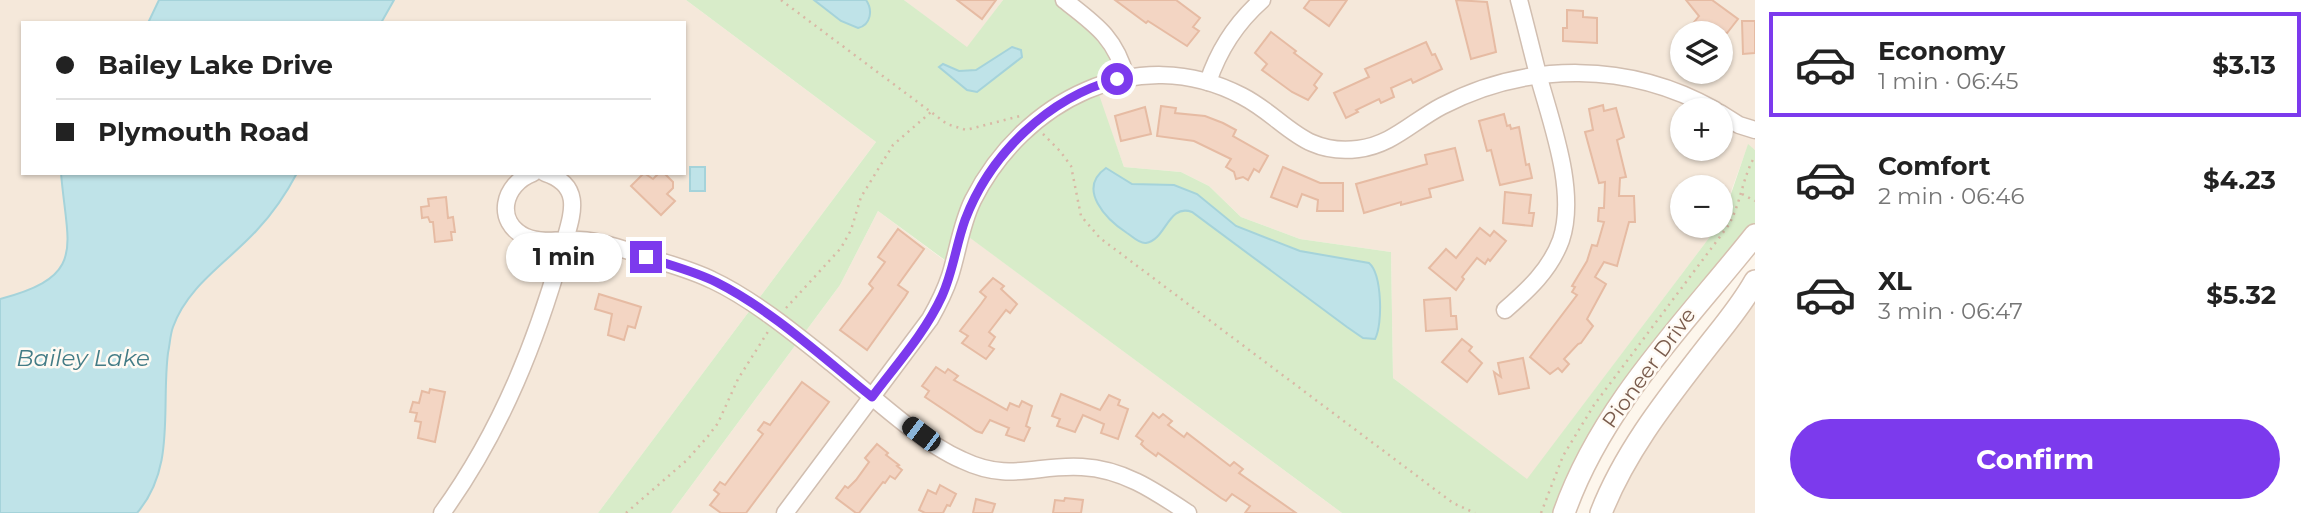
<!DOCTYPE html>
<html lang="en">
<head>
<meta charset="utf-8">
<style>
	body { margin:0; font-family:Montserrat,sans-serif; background:#f2f2f2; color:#222; height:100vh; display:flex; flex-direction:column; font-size:26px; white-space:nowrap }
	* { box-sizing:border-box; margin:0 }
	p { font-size:23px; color:#767676 }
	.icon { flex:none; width:38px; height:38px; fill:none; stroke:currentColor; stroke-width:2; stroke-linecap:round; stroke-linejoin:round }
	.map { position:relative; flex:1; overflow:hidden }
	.details { display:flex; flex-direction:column; background:#fff; width:560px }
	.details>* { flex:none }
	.guide { position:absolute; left:21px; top:21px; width:665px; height:154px; border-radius:0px; box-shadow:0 2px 5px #0004; display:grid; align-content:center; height:154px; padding:0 35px; background:#fff }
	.buttons { position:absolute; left:1670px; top:21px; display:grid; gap:14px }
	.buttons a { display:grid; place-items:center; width:63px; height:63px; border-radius:50%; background:#fff; box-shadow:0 2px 5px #0004; font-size:35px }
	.end { position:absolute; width:32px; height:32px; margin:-16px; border:9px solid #7c3aed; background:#fff; box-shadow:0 0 0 4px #fff }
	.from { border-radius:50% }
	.bubble { position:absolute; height:49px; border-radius:24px; background:#fff; box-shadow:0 2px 5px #0004; font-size:23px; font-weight:700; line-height:49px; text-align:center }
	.car { position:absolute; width:21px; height:42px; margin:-21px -10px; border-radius:9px; box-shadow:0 0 5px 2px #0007; background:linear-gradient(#222 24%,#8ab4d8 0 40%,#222 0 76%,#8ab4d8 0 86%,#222 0) }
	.guide b { display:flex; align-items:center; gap:24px; height:66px; font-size:26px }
	.guide b+b { border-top:2px solid #e0e0e0 }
	.guide i { width:18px; height:18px; background:#222 }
	ul { padding:12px 0 0; list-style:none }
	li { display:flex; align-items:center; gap:21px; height:105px; margin:0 14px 10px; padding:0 21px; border:4px solid transparent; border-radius:0px }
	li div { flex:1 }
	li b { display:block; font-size:26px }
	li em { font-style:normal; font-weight:700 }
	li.selected { border-color:#7c3aed }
	li>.icon { width:63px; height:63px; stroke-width:1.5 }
	.cta { display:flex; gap:14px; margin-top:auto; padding:14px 35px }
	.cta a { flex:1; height:80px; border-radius:42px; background:#7c3aed; color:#fff; font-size:28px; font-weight:700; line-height:80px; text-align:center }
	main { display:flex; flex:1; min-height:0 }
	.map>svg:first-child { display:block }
</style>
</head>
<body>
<main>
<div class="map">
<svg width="1755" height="513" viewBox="0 0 1755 513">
	<rect width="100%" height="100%" fill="#fdf6ec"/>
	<g fill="#f5e8da" fill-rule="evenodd">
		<path d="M0,0h686l190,142 -278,371h-598zM23,23h661v150h-661z"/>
		<path d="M904,0h99l-36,48z"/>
		<path d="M1064,0h691v150l-7,-5 -28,77v-35h-38v39h36l-191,254 -134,-102 -2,-126 -91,-13 -59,-22 -32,-31 -28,-14 -57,-5zM1682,33h38v39h-38zM1682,110h38v39h-38z"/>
		<path d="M878,211l74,55 9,-35 381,282h-671l169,-228z"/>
		<path d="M1755,296v217h-147l26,-53z"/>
	</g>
	<path fill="#d8ecc9" d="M686,0h218l63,47 36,-47h61l28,21 34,57 -30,8 28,81 57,5 28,14 32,31 59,22 91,13 2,126 134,101 191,-253h2l28,-82 7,6v73l-199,290h-214l-380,-281 -9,34 -75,-55 -38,74 -169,228h-73l278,-371z"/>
	<g fill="#bfe3e8" stroke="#a5d3da" stroke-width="2">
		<path d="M159,0h235l-13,23h-233z"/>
		<path d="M814,0h52c7,10 5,25 -8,28l-17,-7z"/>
		<path d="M1012,47l9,3 1,7 -45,35 -10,-2 -28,-23 4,-3 16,7 17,-1z"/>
		<rect x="690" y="167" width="15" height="24"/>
		<path d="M1106,168l26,16 42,1 23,9 39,32 64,25 69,12c13,11 14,61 6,76l-12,-1 -16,-11 -155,-115c-24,-9 -26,28 -46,31 -7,1 -14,-7 -19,-10 -20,-13 -51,-44 -21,-65z"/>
		<path d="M61,173h236c-11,21 -24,40 -40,57 -29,32 -69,55 -84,97 -3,8 -3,17 -5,26 -7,55 8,115 -31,160h-137v-214c88,-23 67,-52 61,-126z"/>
	</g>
	<g fill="#f3d5c3" stroke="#e6bba3" stroke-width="2">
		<path d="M957,0h39l-14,19z"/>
		<path d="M1115,0h61l24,18 -7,9 6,4 -12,15 -39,-25 -2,2z"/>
		<path d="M1310,0h37l-18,26 -25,-18z"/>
		<path d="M1456,0l31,2 9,50 -25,7z"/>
		<path d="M1686,0h26l26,19 -11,14h-26l-10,-7 8,-10z"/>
		<path d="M1567,10l16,1v6l14,1v25l-34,-2v-13h4z"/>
		<path d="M1742,21h13v32l-12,1z"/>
		<path d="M1271,32l25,19 -2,2 28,21 -8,11 3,3 -9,12 -16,-8 -30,-22 5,-6 -12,-11z"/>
		<path d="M1426,42l6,13 3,-1 7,15 -29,14 -2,-4 -20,9 3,9 -13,6 -2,-4 -23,11 2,2 -12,6 -12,-25 35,-16 -4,-8z"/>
		<path d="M1603,105l1,6 12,-3 8,29 -7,3 9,37 -6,1 -1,18h15l1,26h-6l-12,44 -13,-4 -9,15 11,7 -19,35 6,7 -12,17 -3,1 -14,15 5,5 -7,8 -4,-4 -8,6 -20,-17 47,-62 -5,-3 3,-5 -3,-1 15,-25 5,-16 5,1 7,-24 -6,-1 1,-13h5l1,-26 -6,1 -14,-51 8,-2 -4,-21z"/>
		<path d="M1161,106l15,2 -1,5 30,3 18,7 13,7 -3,6 35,20 -9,16 -5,-3 -6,11 -5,-3 -7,2 -2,-7 -8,-5 5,-8 -37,-18 -37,-5z"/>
		<path d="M1145,107l6,27 -30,7 -6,-25z"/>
		<path d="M1504,114l3,12 3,-1 1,4 8,-2 7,38 3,-1 3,14 -32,7 -9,-35 -4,1 -8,-30z"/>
		<path d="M1455,148l8,32 -34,9 2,8 -8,2 -22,6v-3l-37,11 -8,-29 71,-20 -2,-9z"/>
		<path d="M1283,167l37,16h23v28h-26l1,-11 -16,-6 -5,13 -26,-10z"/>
		<path d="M644,173l9,6 6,-6h5l9,9v6l-6,6 8,7 -14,14 -30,-29z"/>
		<path d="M1505,192l26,3 -2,18h5l-2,13 -29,-3z"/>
		<path d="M446,197l2,21 5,-1 2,15h-4l1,8 -17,2 -2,-20h-3l-2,-5 -6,1 -1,-11 8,-1 -1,-7z"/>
		<path d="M1480,228l10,8 4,-5 12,10 -16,20 -2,-2 -3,5 -8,-6 -15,19 2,2 -8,11 -27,-22 17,-19 10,9z"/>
		<path d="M898,229l26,20 -26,36 10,7 -3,5 -38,53 -27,-20 33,-42 -4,-4 16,-22 -7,-5z"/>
		<path d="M993,278l11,8 -3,3 16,15 -7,9 -4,-3 -17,22 6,5 -6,9 5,3 -8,10 -24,-16 6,-7 -8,-5 21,-27 5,-7 -6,-5z"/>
		<path d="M599,294l42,13 -6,21 -7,-2 -4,14 -16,-5 4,-21 -17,-5z"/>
		<path d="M1450,298l1,18h5l1,13 -31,2 -2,-31z"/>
		<path d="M1462,339l10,8 -3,4 13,12 -15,19 -25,-20z"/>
		<path d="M1523,358l6,30 -30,6 -5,-22 7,5 -3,-14z"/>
		<path d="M936,367l9,6 3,-4 10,7 -4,4 53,30 3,-7 9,4 3,-6 10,5 -6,20 4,2 -6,13 -18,-6 3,-7 -19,-8 -8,13 -6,-2 -51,-34 4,-6 -7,-5z"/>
		<path d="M802,382l27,20 -83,111h-25l-11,-8 9,-11 -5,-4 6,-8 5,3 38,-51 -5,-4 6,-8 6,3z"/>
		<path d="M430,389l15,3 -10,50 -17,-4 3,-16 -6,-1 2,-8 -7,-1 3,-10 6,1 3,-12 7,2z"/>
		<path d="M1061,394l39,16 9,-15 11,5 -2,5 10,4 -10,30 -17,-6 3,-9 -21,-9 -8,17 -18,-6 3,-7 -8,-3z"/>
		<path d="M1153,413l6,5 4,-4 9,7 -4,4 16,12 3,-4 43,33 4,-4 9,7 -4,4 57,40h-51l5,-7 -18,-12 -6,7 -5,-3 -63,-45 -2,3 -11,-8 -4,-4 2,-3 -7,-5z"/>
		<path d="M877,444l11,9 -2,2 13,10 -2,1 5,4 -7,9 -5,-3 -5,7 -2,-1 -24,31h-3l-20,-15 9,-12 3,2 8,-8 13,-18 -4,-4z"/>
		<path d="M940,485l16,9 -6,12 -3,-1 -4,8h-18l-6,-3 9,-20 8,4z"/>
		<path d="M1065,498l18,2 -2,13h-28l2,-13 9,1z"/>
		<path d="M976,499l19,5 -3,9h-19z"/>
	</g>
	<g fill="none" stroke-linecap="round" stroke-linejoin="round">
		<g stroke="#d1beb0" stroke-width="19">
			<g id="street">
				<path d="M1064,0c31,24 52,38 62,78"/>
				<path d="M1208,82c11,-33 28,-59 54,-82"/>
				<path d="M1720,113l19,12 16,5"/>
				<path d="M533,173c-30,11 -39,49 -7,64 12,5 26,4 39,3 8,-28 17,-55 -20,-67"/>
				<path d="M1505,310c23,-20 45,-40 56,-70 16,-48 -9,-115 -22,-162 -7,-26 -13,-52 -20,-78"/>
				<path d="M442,513c60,-83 96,-175 123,-273 30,-2 54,8 82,17 22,7 45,13 65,23 41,19 87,57 122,85 37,30 85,76 128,95 48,23 74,4 120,7 41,2 73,24 106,46"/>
				<path d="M785,513l145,-194c8,-14 15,-28 20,-43 8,-25 11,-52 23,-76 50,-99 164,-159 269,-104 43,22 60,60 116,53 34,-4 55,-28 84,-43 87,-45 188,-44 273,4"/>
			</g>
		</g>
		<g stroke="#d6c0b0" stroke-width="24">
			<g id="secondary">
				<path d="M1564,513c38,-108 121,-190 191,-278"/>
				<path d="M1601,513c23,-59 62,-109 100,-158 19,-25 39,-47 54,-74"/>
			</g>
		</g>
		<g stroke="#d9b8a5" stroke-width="2.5" stroke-dasharray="2 5" stroke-linecap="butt">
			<path d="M781,0l166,124 19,6 58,-15"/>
			<path d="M1043,134l17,17 11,15 10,50 19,22 353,265 22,10"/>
			<path d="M1742,194l13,7"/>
			<path d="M786,308l55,-60 10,-18 10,-33 32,-52 38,-33"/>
			<path d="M626,513l61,-53 22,-25 9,-12 20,-44 31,-49"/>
			<path d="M1541,513l22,-57 31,-51 134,-179c13,-22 14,-48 27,-70"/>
		</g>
		<use href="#street" stroke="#fff" stroke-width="16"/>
		<use href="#secondary" stroke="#fff" stroke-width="21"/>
	</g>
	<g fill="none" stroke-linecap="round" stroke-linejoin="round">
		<path stroke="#7c3aed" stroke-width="9" d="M646,257c23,8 48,14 70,25 56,28 107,76 156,115 24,-32 53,-64 70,-101 11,-24 14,-51 23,-76 25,-66 83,-122 152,-141"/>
	</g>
	<g text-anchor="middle" stroke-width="5" stroke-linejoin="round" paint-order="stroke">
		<g font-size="21" fill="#7a5c4d" stroke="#fffaf3">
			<text transform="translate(1649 368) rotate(-54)" y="7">Pioneer Drive</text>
		</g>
		<g font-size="23" font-style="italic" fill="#437c86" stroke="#fffaf3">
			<text x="83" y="366">Bailey Lake</text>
		</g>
	</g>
</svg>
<div class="buttons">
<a><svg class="icon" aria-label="layers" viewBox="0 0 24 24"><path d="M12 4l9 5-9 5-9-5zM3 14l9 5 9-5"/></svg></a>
<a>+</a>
<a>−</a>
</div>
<i class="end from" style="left:1117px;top:79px"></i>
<i class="end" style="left:646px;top:257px"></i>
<div class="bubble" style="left:506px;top:233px;width:116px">1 min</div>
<i class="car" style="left:921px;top:434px;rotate:307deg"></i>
<div class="guide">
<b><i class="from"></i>Bailey Lake Drive</b>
<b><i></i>Plymouth Road</b>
</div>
</div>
<section class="details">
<ul>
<li class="selected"><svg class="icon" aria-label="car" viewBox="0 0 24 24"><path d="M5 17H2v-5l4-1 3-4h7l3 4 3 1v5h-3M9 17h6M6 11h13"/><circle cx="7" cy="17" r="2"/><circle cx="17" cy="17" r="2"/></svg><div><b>Economy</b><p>1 min · 06:45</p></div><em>$3.13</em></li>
<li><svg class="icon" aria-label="car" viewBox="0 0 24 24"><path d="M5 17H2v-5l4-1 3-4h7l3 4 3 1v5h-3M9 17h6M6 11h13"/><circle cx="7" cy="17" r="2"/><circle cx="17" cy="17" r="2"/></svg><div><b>Comfort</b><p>2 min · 06:46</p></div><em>$4.23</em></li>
<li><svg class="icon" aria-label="car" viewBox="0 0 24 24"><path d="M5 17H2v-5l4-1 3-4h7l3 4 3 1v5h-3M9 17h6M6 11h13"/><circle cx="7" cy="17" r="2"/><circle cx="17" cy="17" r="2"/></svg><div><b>XL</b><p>3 min · 06:47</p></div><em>$5.32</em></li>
</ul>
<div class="cta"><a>Confirm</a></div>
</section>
</main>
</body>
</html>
